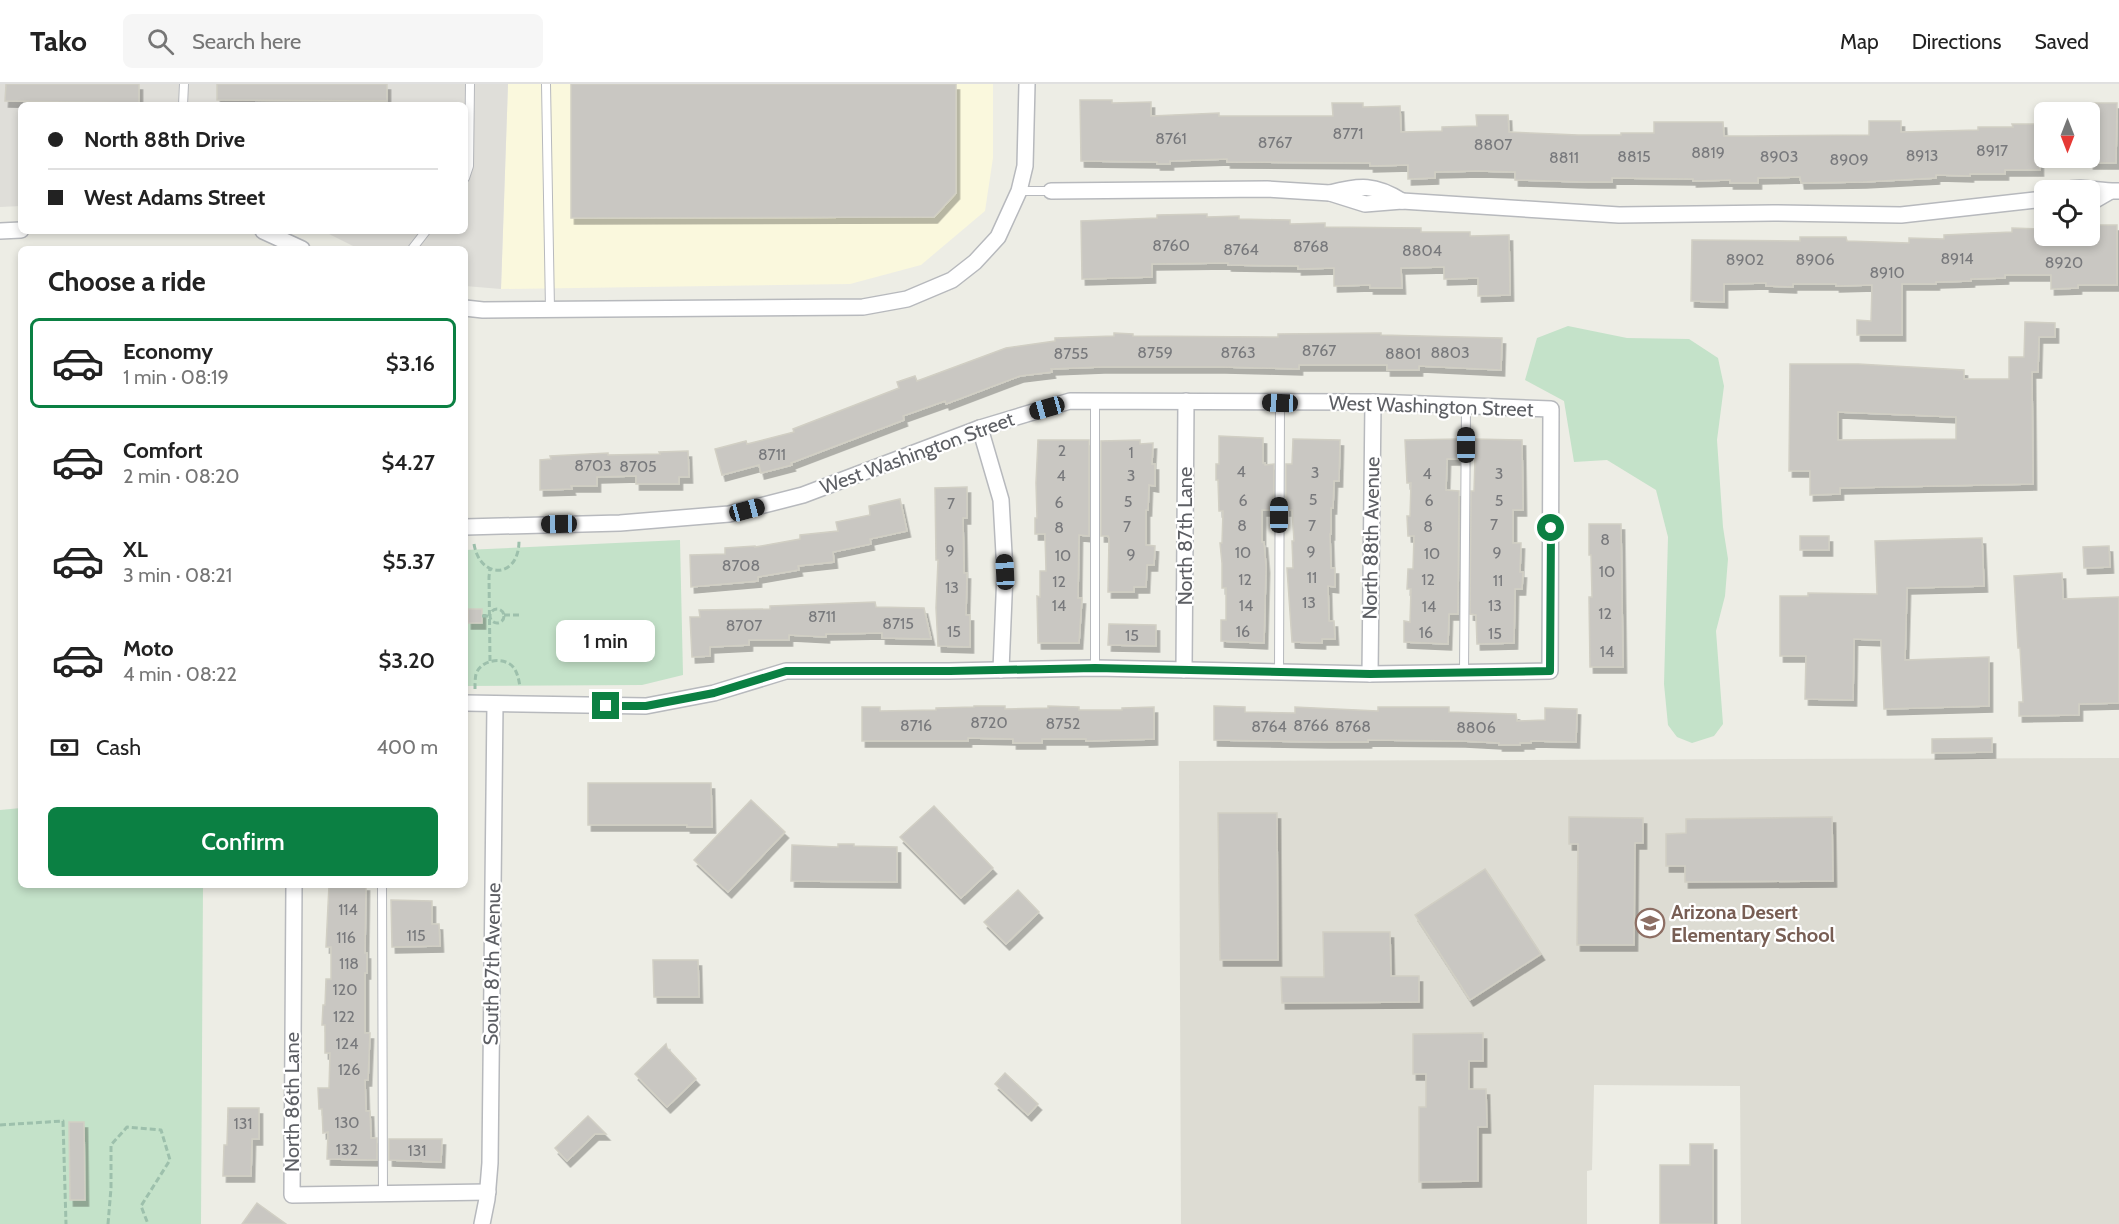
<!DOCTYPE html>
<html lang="en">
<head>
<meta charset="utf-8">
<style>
	body { margin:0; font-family:Cabin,sans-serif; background:#f6f6f6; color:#222; height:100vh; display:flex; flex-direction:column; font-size:22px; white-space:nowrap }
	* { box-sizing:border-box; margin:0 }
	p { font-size:20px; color:#767676 }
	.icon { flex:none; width:33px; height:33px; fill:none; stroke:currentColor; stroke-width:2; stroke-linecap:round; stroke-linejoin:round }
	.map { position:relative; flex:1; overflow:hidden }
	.details { position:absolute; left:18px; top:162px; width:450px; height:642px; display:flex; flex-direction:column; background:#fff; border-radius:9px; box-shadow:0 3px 9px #0003 }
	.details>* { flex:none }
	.banner { position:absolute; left:18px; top:18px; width:450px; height:132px; border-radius:9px; box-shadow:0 3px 9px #0003; display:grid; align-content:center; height:132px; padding:0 30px; background:#fff }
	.needle { width:39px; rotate:180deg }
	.buttons { position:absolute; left:2034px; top:18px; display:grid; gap:12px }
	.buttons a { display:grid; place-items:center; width:66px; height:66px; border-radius:9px; background:#fff; box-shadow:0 3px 9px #0003; font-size:30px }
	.end { position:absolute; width:27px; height:27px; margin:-14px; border:8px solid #0b8043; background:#fff; box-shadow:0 0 0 3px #fff }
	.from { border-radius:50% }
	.bubble { position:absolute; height:42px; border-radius:9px; background:#fff; box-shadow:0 3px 9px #0003; font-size:20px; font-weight:600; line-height:42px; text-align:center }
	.car { position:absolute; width:18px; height:36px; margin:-18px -9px; border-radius:8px; box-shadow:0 0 4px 2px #0007; background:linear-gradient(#222 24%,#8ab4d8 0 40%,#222 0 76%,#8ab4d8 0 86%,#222 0) }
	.banner b { display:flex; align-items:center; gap:21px; height:57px; font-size:22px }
	.banner b+b { border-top:2px solid #e0e0e0 }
	.banner i { width:15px; height:15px; background:#222 }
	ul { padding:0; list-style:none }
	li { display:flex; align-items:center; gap:18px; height:90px; margin:0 12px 9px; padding:0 18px; border:3px solid transparent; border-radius:9px }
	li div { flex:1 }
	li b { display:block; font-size:22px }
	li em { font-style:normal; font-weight:600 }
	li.active { border-color:#0b8043 }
	li>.icon { width:54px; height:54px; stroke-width:1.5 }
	h2 { padding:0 30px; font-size:27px; line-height:72px }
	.pay { display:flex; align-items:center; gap:15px; height:66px; padding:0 30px; font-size:22px }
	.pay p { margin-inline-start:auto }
	.action { display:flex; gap:12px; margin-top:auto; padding:12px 30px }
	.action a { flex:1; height:69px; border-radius:9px; background:#0b8043; color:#fff; font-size:24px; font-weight:600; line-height:69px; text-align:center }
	header { display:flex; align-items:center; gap:36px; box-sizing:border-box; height:84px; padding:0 30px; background:#fff; border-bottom:2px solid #e0e0e0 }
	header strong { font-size:28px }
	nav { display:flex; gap:33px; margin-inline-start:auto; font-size:21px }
	.search { width:420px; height:54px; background:#f6f6f6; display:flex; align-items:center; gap:15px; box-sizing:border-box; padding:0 21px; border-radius:9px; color:#767676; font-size:22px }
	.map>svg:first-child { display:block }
</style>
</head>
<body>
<header>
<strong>Tako</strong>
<div class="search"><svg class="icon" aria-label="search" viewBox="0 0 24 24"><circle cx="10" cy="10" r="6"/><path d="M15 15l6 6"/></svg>Search here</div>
<nav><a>Map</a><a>Directions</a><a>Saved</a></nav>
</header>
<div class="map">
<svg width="2119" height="1140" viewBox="0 0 2119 1140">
	<defs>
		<filter id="shadow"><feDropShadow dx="3.5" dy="6" stdDeviation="0" flood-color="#0004"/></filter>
	</defs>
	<rect width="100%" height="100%" fill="#edede5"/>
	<path fill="#faf8dd" d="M508,0h485v74l-8,53 -64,54 -71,19 -349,5z"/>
	<path fill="#dfded9" d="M0,0h508l-7,205 -36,-3v-37h-106l-36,-18h142v-126h-444v101l-21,1z"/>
	<path fill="#dddcd3" d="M2119,674v466h-378l-1,-138 -146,-1 -2,85 -5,1v53h-406l-2,-463z"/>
	<g fill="#c4e2c9">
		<path d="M1568,242l59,12 62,1 29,19 6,28 -7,54 6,87 5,32 -3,37 -9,35 7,93 -9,12 -22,7 -15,-6 -9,-12 -4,-41 4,-147 -12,-47 -49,-30 -33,2 -10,-61 -39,-21 12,-42z"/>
		<path d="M680,456l3,135 -41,10 -177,1v-136z"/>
		<path d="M21,724v77h182l-2,339h-201v-414z"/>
	</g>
	<g fill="#c9c7c2" stroke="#d1cfc4" stroke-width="1.5" fill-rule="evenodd" filter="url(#shadow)">
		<path d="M6,0h133v19l-134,-2z"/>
		<path d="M217,0h170v17l-170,-1z"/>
		<path d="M571,0h385v109l-22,24 -363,1z"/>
		<path d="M1080,16h32v3l39,-1v14l68,-3v3h114l-1,-13h31v4l37,-1 1,26 41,-1v-4l35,-1 -1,-11h32l1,17 69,3h43v-2h33v-11h69l1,14h29l116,-1v-14h32v11l77,-2v-3h35l-1,-3h27l1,46h-35v4h-35v2l-34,-1v3l-73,4 -62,1 -1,-6 -42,1v5h-28v-3l-37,1v-2l-81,-1v4h-27l-70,-2v-8l-37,-1 -43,1v6l-27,1v-14l-38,1v-3l-143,-1v-3l-57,2v3h-13v-2l-76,-1z"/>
		<path d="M2090,19h27l-1,60h-26z"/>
		<path d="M1207,130v3l32,-1v3l51,1v4l35,-1v4l96,1v4h49v4l39,-1 1,60 -32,1v-18l-34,1v-12l-43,1 1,20h-32v-3l-36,1v-18l-36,1v-3l-70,-1v-2l-76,1v13l-70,2 -1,-58 76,-3v-3z"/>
		<path d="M2090,141h27v60h-39v3l-27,1v-14h-46v3l-34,1v2l-35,1v2h-34v51h-45v-15l14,1 1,-36 -36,1v-2h-43v3l-27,-1v-3l-42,1v18l-33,-1 1,-61 108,1v-4h46l1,4 62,2v-5l35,1v-4l68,-3v-4l28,1v7h50z"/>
		<path d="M2025,238l30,1v14h-16l-1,35h-6l1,112 -193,4v6l-30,1v-24h-21l1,-107h68l106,6v9h45v-22h15zM1838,328l118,5v22l-118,1z"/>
		<path d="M1114,249l19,1v2l135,1h10v-3l103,-1v2l121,3 -1,32 -82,-4v4h-32v-5h-88v4l-77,-2h-121l-50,2 1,3 -32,4 -74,28 -1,-3 -42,15 1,4 -113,43 1,2 -31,8 -2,-8 -37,10 -7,-26 31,-8 1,3 47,-12 -1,-3 106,-41 -2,-6 18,-6 2,5 89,-33 49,-7v-3l59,-2z"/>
		<path d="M1219,352l44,2v25h2v2l9,-1v46h-12v32h2l2,25 -2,76 -43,-2v-21h5v-32h-4v-25l-2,-20h2l1,-32h-4l-1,-31h-2v-16h3z"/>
		<path d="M1293,355l47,1 -1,41h-5l-1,27h-2v26h-1l1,34h4v19l-7,-1 1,35h5l1,18h-13v4l-30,-1 -5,-74h6l-1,-27h2l-2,-31h-6v-46h6z"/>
		<path d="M1460,355v20h-13l-1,31 13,1 -1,123h-9l-1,30 -44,-2v-21l6,1 1,-33h-4l1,-20h5l1,-33h-6l-1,-20h3l1,-33h-4l-2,-43z"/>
		<path d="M1472,355l50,1 1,70h-10v33h8l-1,29h3l-1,17h-7l-1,54 -37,1 -1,-29 -6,-1 1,-123h3l1,-32h-3z"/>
		<path d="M1038,356h51v96l-10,-1 -1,63h4l-3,45h-41l-1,-47 3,1v-26h6l-1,-37h-10v-16h2l-1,-35z"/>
		<path d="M1140,356v4l13,-1 -1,21h3v22l-6,-1 -1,25h-2v35l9,1 -1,19h-7l-1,22h-12v5h-26l1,-54 -1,-2h-7v-95z"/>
		<path d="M688,367l1,26h-10v7h-43v-8l-39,1v9h-26l1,3 -32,1v-30l11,-1 -1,-3 58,-3v2l52,-1 -1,-2z"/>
		<path d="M967,403v31h-4l1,55h3l-1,42h4v32l-32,-1 -2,-38 2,-48h-2l-1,-72z"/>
		<path d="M900,415l7,32 -37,8 1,5 -38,8 1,10 -36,4 1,4 -41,7v4l-67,6 -1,-32 35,-1v-6l30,-2v1l45,-8v-4l38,-4 -2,-9 34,-7 -1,-9z"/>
		<path d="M1589,440h32l2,143h-33l-1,-70h3l-1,-42h-2z"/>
		<rect x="1800" y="452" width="29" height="14"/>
		<path d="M1982,454l2,48 -77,2 -2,72 84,-3v49l-105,3 -3,-69 -27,-1 -1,61 -48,-1 1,-43h-26v-60h28v-3l69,1 -2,-53z"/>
		<path d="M2109,462l1,21 -26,1 -1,-21z"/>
		<path d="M2062,489l1,26 56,-2v106l-40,1v11l-60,1v-14h4l-3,-54h-2l-4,-72z"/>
		<path d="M875,518l1,5 48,1 7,31 -49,-1v-5l-56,1v3l-37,-2v5h-40v5l-39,2v9l-18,1 -2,-40h10l-1,-7 71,-1v-3z"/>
		<rect x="468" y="525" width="14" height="14"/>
		<path d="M1109,540l47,1v21l-48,-1z"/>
		<path d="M974,622h31v3l43,-1v-2l31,1v3h43v-2l32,-1v32l-68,2v-2h-44v4h-29v-4l-45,-1v3h-106v-34h18v4l56,-1v-2l38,-1z"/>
		<path d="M1214,622l31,1v5l50,1v-6l83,4v-4h71v5l67,2 1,7 28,-1v-12l32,1 -1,33 -45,-1v2h-11v2h-21v-2l-37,-2 -94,-1v2h-42l-112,-2z"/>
		<path d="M1992,654v14l-60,1v-14z"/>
		<path d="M588,699h123l1,44h-25v-2h-99z"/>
		<path d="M751,716l34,32 -57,60 -34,-32z"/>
		<path d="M934,722l59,62 -32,30 -61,-61z"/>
		<path d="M1218,729h59l1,147h-58z"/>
		<path d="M1569,733l74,1v25h-8l-1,102h-57l1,-101h-9z"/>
		<path d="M1832,733l1,64 -148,1v-16h-19v-32l20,-1v-14z"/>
		<path d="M838,760h16v2l43,1v35l-106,-1 1,-36 46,2z"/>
		<path d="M1485,785l56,85 -71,46 -55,-85z"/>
		<path d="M329,801h37l-1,68h2v20h-2v60h5l-2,47h-3l1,31h4l1,27h6v22l-50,-1 1,-27 -5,1 -1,-24h-3l-1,-21h11l1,-35h-5v-28h-3l1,-20h2l1,-26h5v-32h-5z"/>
		<path d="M1018,806l21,22 -33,32 -22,-22z"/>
		<path d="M391,816l41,1v23h7l1,22 -48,1z"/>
		<path d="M1323,848h67l1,44h28v26l-137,1 -1,-26h43z"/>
		<path d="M653,876h45l1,37h-45z"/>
		<path d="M1483,949v28h-14v28h17l1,38h-9v54l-59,1v-75h7v-33h-13v-40z"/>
		<path d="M666,960l1,4 29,31 -29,28 -32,-33z"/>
		<path d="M1005,989l33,31 -10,11 -33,-31z"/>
		<path d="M228,1024h31v31h-7l-1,37h-28l1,-31h3z"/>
		<path d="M588,1032l18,18h-11l-28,27 -12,-13z"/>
		<path d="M69,1038h15l1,78h-15z"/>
		<path d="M389,1055h53l-1,23 -52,-2z"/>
		<path d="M1690,1060h23v80h-53v-59h30z"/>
		<path d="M257,1119l29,21h-44z"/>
	</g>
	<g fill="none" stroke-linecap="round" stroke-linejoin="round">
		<g stroke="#b7b9bd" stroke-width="10">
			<g id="lane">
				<path d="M546,0l4,225"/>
				<path d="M183,21l1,-21"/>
				<path d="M465,94l4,-12 1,-82"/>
				<path d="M1019,107h32"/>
				<path d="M412,165l14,-18"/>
				<path d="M1095,584v-267"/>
				<path d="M1279,588l1,-269"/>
				<path d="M1464,588l2,-266"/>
				<path d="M382,801l1,309"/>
			</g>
		</g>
		<g stroke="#b7b9bd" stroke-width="18">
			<g id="street">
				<path d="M2065,106c18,-5 35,2 54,1"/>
				<path d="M1051,107l216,-2 63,4 35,11 37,-3 217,14 154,-2 128,2 143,-16"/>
				<path d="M1330,109c30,-8 45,-9 72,8"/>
				<path d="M2090,119l19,-11"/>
				<path d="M0,147l21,-1"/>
				<path d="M263,147l39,18"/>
				<path d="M465,224l18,2 380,-3 44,-8 45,-19 23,-18 23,-25 21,-46 6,-25 2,-82"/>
				<path d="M980,344l21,72 4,72 -4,98"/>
				<path d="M465,443l155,-4 109,-9 74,-19 177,-67 90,-27 303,1 178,7 -1,262 -180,3 -275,-6 -146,3h-163l-72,22 -68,13 -181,-3"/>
				<path d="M1184,586l2,-269"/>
				<path d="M1370,590l3,-272"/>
				<path d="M294,801l-2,310 196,-3"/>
				<path d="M482,1140l5,-25 3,-36 5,-459"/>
			</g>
		</g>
		<g stroke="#9dc0ac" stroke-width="3" stroke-dasharray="6 3" stroke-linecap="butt">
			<path d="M474,460c6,36 45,35 45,-3"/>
			<circle cx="497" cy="532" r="7"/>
			<path d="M504,531h15"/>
			<path d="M482,532h8"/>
			<path d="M490,577l-1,-84 1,-9"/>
			<path d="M475,605c0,-4 0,-11 1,-15 5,-15 29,-18 38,-6 4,6 5,13 6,19"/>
			<path d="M0,1041l63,-4 3,103"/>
			<path d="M108,1140l3,-36v-43l16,-18 34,3 9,30 -29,46 7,18"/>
		</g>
		<use href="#lane" stroke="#fff" stroke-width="8"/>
		<use href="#street" stroke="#fff" stroke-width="15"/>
	</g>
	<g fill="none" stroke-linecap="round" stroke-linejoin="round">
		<path stroke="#0b8043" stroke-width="8" d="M606,622h40l68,-13 72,-22h164l145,-3 275,6 180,-3 1,-143"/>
	</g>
	<defs>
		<g id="school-ring" transform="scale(1.5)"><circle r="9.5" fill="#fff" stroke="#8d6e63" stroke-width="1.5"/><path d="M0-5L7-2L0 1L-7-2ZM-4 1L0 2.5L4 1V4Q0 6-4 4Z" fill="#8d6e63"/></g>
	</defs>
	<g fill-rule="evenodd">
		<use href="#school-ring" x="1650" y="839"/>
	</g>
	<g text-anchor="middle" stroke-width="4.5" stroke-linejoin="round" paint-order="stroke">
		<g font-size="16" fill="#78797c">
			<text x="1348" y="55">8771</text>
			<text x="1171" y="60">8761</text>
			<text x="1275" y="64">8767</text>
			<text x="1493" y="66">8807</text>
			<text x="1992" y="72">8917</text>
			<text x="1708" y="74">8819</text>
			<text x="1922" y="77">8913</text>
			<text x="1634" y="78">8815</text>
			<text x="1779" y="78">8903</text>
			<text x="1564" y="79">8811</text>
			<text x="1849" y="81">8909</text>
			<text x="1171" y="167">8760</text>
			<text x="1311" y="168">8768</text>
			<text x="1241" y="171">8764</text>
			<text x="1422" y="172">8804</text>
			<text x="1957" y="180">8914</text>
			<text x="1745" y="181">8902</text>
			<text x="1815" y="181">8906</text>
			<text x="2064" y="184">8920</text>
			<text x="1887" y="194">8910</text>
			<text x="1319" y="272">8767</text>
			<text x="1155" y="274">8759</text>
			<text x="1238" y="274">8763</text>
			<text x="1450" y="274">8803</text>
			<text x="1071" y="275">8755</text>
			<text x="1403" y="275">8801</text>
			<text x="1062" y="372">2</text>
			<text x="1131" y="374">1</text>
			<text x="772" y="376">8711</text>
			<text x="593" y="387">8703</text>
			<text x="638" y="388">8705</text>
			<text x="1241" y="393">4</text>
			<text x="1315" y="394">3</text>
			<text x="1427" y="395">4</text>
			<text x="1499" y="395">3</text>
			<text x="1061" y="397">4</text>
			<text x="1131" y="397">3</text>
			<text x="1313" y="421">5</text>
			<text x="1243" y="422">6</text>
			<text x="1429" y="422">6</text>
			<text x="1499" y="422">5</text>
			<text x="1128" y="423">5</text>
			<text x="1059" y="424">6</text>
			<text x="951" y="425">7</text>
			<text x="1494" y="446">7</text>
			<text x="1242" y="447">8</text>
			<text x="1312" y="447">7</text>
			<text x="1127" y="448">7</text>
			<text x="1428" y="448">8</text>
			<text x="1059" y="449">8</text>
			<text x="1605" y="461">8</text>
			<text x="950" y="472">9</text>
			<text x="1311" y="473">9</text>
			<text x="1243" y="474">10</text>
			<text x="1497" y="474">9</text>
			<text x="1432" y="475">10</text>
			<text x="1131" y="476">9</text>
			<text x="1063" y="477">10</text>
			<text x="741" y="487">8708</text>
			<text x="1607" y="493">10</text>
			<text x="1312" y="499">11</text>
			<text x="1245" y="501">12</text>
			<text x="1428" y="501">12</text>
			<text x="1498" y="502">11</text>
			<text x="1059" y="503">12</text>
			<text x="952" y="509">13</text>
			<text x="1309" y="524">13</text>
			<text x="1059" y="527">14</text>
			<text x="1246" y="527">14</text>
			<text x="1495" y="527">13</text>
			<text x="1429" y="528">14</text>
			<text x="1605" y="535">12</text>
			<text x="822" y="538">8711</text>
			<text x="898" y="545">8715</text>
			<text x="744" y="547">8707</text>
			<text x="954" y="553">15</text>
			<text x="1243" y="553">16</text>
			<text x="1426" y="554">16</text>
			<text x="1495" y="555">15</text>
			<text x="1132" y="557">15</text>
			<text x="1607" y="573">14</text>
			<text x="989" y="644">8720</text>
			<text x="1063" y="645">8752</text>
			<text x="916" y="647">8716</text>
			<text x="1311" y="647">8766</text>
			<text x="1269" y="648">8764</text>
			<text x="1353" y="648">8768</text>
			<text x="1476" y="649">8806</text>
			<text x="348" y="831">114</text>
			<text x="416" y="857">115</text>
			<text x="346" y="859">116</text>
			<text x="349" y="885">118</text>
			<text x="345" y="911">120</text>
			<text x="344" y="938">122</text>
			<text x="347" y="965">124</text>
			<text x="349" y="991">126</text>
			<text x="347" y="1044">130</text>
			<text x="243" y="1045">131</text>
			<text x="347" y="1071">132</text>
			<text x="417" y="1072">131</text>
		</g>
		<g font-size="20" fill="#5d5f64" stroke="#fff">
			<text transform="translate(1431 322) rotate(2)" y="7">West Washington Street</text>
			<text transform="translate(917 369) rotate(-20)" y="7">West Washington Street</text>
			<text transform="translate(1185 452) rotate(-90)" y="7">North 87th Lane</text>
			<text transform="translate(1371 454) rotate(-89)" y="7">North 88th Avenue</text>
			<text transform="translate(492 880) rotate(-89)" y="7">South 87th Avenue</text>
			<text transform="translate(292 1018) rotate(-90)" y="7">North 86th Lane</text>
		</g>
		<g font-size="20" font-weight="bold" fill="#785e54" stroke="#fff" text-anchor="start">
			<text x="1671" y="835">Arizona Desert<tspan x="1671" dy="23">Elementary School</tspan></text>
		</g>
	</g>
</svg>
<div class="buttons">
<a><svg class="needle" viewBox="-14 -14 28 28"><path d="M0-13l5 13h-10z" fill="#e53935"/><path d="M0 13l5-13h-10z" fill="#767676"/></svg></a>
<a><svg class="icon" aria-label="locate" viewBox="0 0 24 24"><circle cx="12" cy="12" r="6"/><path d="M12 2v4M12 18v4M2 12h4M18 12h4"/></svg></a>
</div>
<i class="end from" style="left:1551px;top:444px"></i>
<i class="end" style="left:606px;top:622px"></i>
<div class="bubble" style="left:556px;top:536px;width:99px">1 min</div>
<i class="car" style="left:1280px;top:319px;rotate:272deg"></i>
<i class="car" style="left:1047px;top:324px;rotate:254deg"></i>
<i class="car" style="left:1466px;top:361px;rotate:0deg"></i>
<i class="car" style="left:747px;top:426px;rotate:75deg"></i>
<i class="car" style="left:1279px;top:431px;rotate:0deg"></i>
<i class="car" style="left:559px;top:440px;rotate:269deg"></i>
<i class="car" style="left:1005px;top:488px;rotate:357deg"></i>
<div class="banner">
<b><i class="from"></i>North 88th Drive</b>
<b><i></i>West Adams Street</b>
</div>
<section class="details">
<h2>Choose a ride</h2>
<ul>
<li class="active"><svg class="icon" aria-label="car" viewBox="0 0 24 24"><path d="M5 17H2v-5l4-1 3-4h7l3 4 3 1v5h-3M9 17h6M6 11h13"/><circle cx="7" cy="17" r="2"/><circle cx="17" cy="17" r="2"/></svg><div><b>Economy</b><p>1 min · 08:19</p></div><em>$3.16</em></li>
<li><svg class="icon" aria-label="car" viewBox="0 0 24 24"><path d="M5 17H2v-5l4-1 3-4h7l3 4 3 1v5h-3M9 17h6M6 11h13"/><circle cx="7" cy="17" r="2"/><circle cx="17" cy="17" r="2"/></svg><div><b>Comfort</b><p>2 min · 08:20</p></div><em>$4.27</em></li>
<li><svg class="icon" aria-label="car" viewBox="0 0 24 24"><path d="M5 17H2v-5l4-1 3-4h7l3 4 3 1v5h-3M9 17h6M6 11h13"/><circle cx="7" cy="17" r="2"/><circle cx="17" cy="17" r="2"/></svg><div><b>XL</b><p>3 min · 08:21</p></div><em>$5.37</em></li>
<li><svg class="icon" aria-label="car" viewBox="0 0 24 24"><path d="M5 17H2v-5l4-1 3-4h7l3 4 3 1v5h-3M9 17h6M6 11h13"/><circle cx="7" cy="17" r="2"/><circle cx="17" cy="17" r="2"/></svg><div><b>Moto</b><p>4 min · 08:22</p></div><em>$3.20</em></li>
</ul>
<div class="pay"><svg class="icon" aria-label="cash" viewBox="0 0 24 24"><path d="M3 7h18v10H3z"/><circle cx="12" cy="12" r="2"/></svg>Cash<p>400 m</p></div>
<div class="action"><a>Confirm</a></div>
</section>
</div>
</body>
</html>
